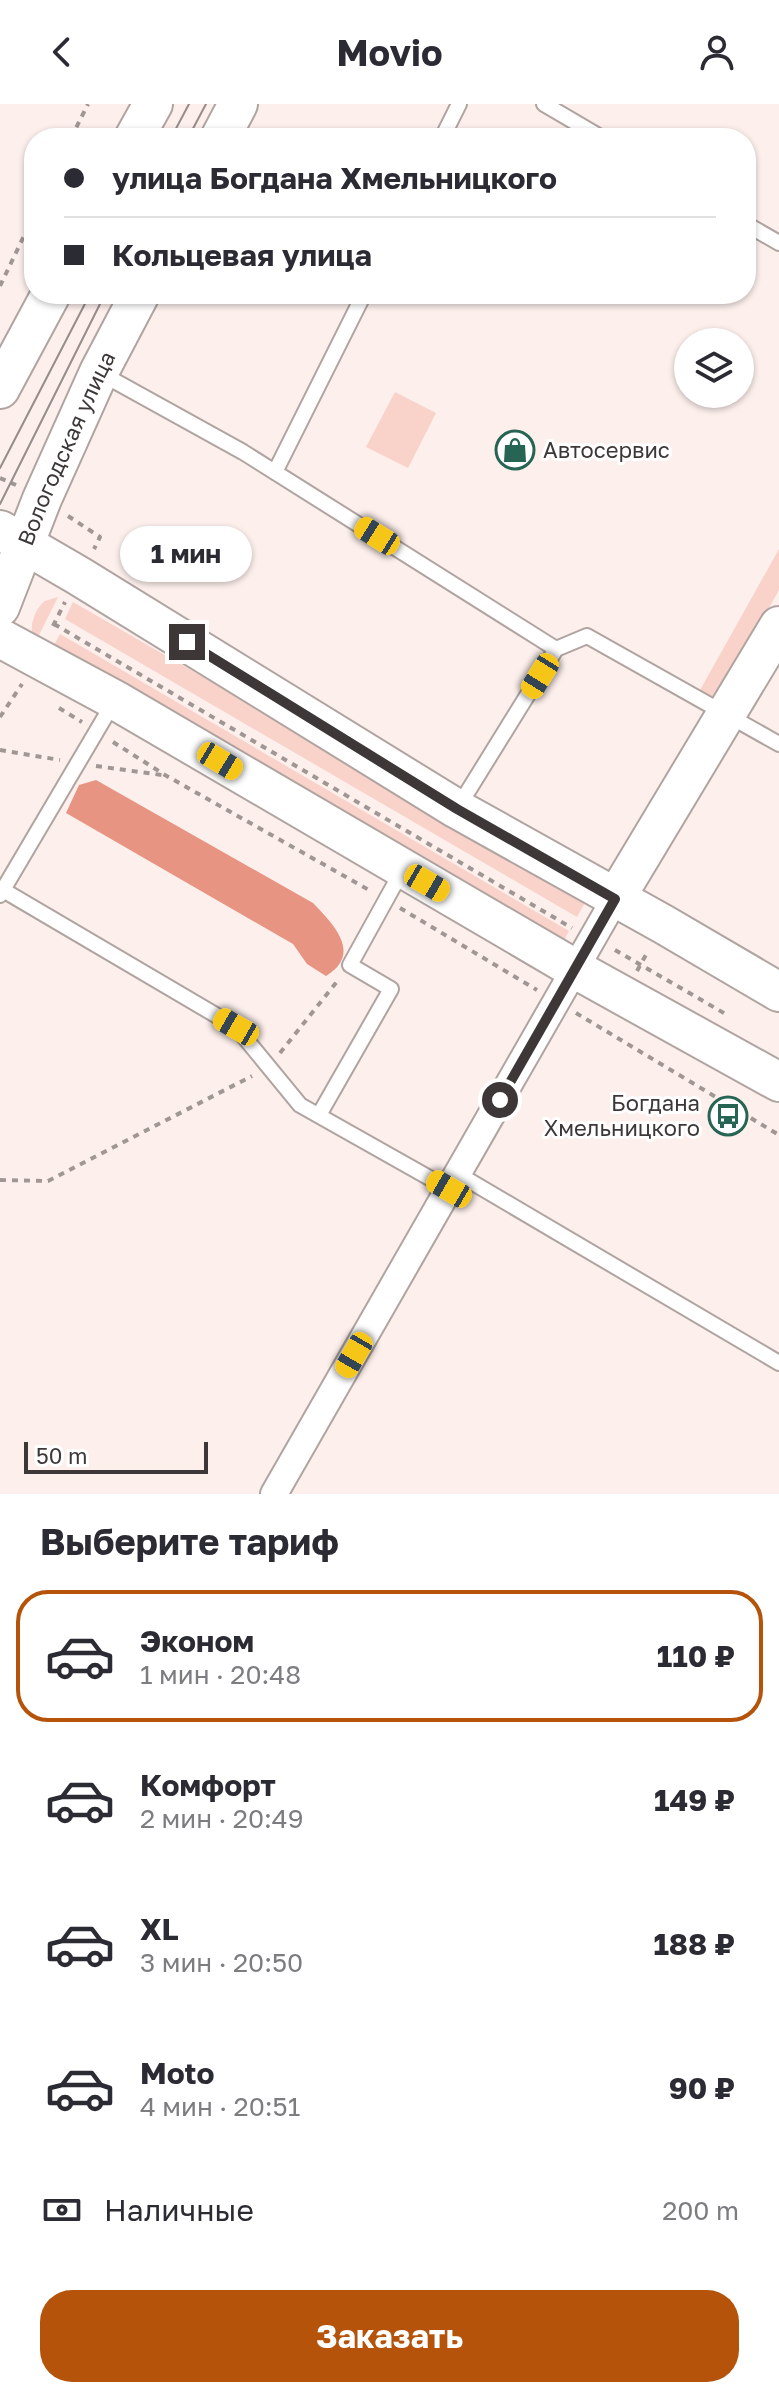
<!DOCTYPE html>
<html lang="ru">
<head>
<meta charset="utf-8">
<style>
	body { margin:0; font-family:"Golos Text",sans-serif; background:#f2f2f3; color:#2b2b33; height:100vh; display:flex; flex-direction:column; font-size:30px; white-space:nowrap }
	* { box-sizing:border-box; margin:0 }
	p { font-size:26px; color:#7c7c81 }
	.icon { flex:none; width:44px; height:44px; fill:none; stroke:currentColor; stroke-width:2; stroke-linecap:round; stroke-linejoin:round }
	.map { position:relative; height:1390px; overflow:hidden }
	.details { display:flex; flex-direction:column; background:#fff; flex:1 }
	.details>* { flex:none }
	.guide { position:absolute; left:24px; top:24px; width:732px; height:176px; border-radius:32px; box-shadow:0 2px 6px #0004; display:grid; align-content:center; height:176px; padding:0 40px; background:#fff }
	.controls { position:absolute; left:674px; top:224px; display:grid; gap:16px }
	.controls a { display:grid; place-items:center; width:80px; height:80px; border-radius:50%; background:#fff; box-shadow:0 2px 6px #0004; font-size:40px }
	.scale { position:absolute; left:24px; bottom:20px; width:184px; box-sizing:border-box; padding-left:8px; border:4px solid #3d3837; border-top:0; font-size:22px; line-height:28px; white-space:nowrap; color:#3d3837; -webkit-text-stroke:6px #fff; paint-order:stroke }
	.end { position:absolute; width:36px; height:36px; margin:-18px; border:10px solid #3d3837; background:#fff; box-shadow:0 0 0 4px #fff }
	.from { border-radius:50% }
	.bubble { position:absolute; height:56px; border-radius:28px; background:#fff; box-shadow:0 2px 6px #0004; font-size:26px; font-weight:700; line-height:56px; text-align:center }
	.car { position:absolute; width:24px; height:48px; margin:-24px -12px; border-radius:10px; box-shadow:0 0 6px 2px #0007; background:linear-gradient(#f5c518 24%,#345 0 40%,#f5c518 0 76%,#345 0 86%,#f5c518 0) }
	.guide b { display:flex; align-items:center; gap:28px; height:76px; font-size:30px }
	.guide b+b { border-top:2px solid #e1e1e2 }
	.guide i { width:20px; height:20px; background:#2b2b33 }
	ul { padding:0; list-style:none }
	li { display:flex; align-items:center; gap:24px; height:132px; margin:0 16px 12px; padding:0 24px; border:4px solid transparent; border-radius:32px }
	li div { flex:1 }
	li b { display:block; font-size:30px }
	li em { font-style:normal; font-weight:700 }
	li.active { border-color:#b45309 }
	li>.icon { width:72px; height:72px; stroke-width:1.5 }
	h2 { padding:0 40px; font-size:36px; line-height:96px }
	.pay { display:flex; align-items:center; gap:20px; height:88px; padding:0 40px; font-size:30px }
	.pay p { margin-inline-start:auto }
	.action { display:flex; gap:16px; margin-top:auto; padding:16px 40px }
	.action a { flex:1; height:92px; border-radius:32px; background:#b45309; color:#fff; font-size:32px; font-weight:700; line-height:92px; text-align:center }
	header { display:flex; justify-content:space-between; align-items:center; height:104px; padding:0 40px; background:#fff; font-size:36px; font-weight:700 }
	.map>svg:first-child { display:block }
</style>
</head>
<body>
<header><svg class="icon" aria-label="back" viewBox="0 0 24 24"><path d="M15 5l-7 7 7 7"/></svg>Movio<svg class="icon" aria-label="person" viewBox="0 0 24 24"><circle cx="12" cy="8" r="4"/><path d="M4 21q1-7 8-7t8 7"/></svg></header>
<div class="map">
<svg width="779" height="1390" viewBox="0 0 779 1390">
	<rect width="100%" height="100%" fill="#fcefec"/>
	<g fill="#f9d2c9">
		<path d="M395,288l41,21 -28,55 -42,-21z"/>
		<path d="M779,445v41l-61,108 -6,2 -13,-8z"/>
		<path d="M58,493l-23,46c-7,-12 -2,-33 10,-42 1,0 12,-4 13,-4z"/>
		<path d="M73,498l514,297 -10,18 -512,-298z"/>
		<path d="M60,530l509,297 -8,15 -510,-295z"/>
	</g>
	<path fill="#e89482" d="M96,676l217,123c20,21 50,50 13,73l-19,-12 -14,-20 -227,-131 13,-28z"/>
	<g fill="none" stroke-linecap="round" stroke-linejoin="round">
		<g stroke="#b0a4a1" stroke-width="18">
			<g id="service">
				<path d="M544,0l58,34"/>
				<path d="M442,34l17,-34"/>
				<path d="M746,120l33,19"/>
				<path d="M102,270l141,78 313,197"/>
				<path d="M275,368l89,-178"/>
				<path d="M457,705l99,-160 31,-13 192,108"/>
				<path d="M3,786l233,137 64,78 149,84"/>
				<path d="M0,791l115,-195"/>
				<path d="M319,1011l72,-126 -41,-24 53,-96"/>
				<path d="M458,1070l321,189"/>
			</g>
		</g>
		<g stroke="#b0a4a1" stroke-width="30">
			<path id="minor" d="M274,1390l341,-595"/>
		</g>
		<g stroke="#b0a4a1" stroke-width="42">
			<g id="secondary">
				<path d="M134,34l19,-34"/>
				<path d="M220,34l18,-34"/>
				<path d="M0,285l51,-95"/>
				<path d="M0,426l79,46 378,233 206,115 116,68"/>
				<path id="s1" d="M0,503l42,-108 57,-127 41,-78"/>
				<path d="M0,534l115,62 460,269 204,113"/>
				<path d="M615,795l164,-273"/>
			</g>
		</g>
		<g stroke="#a09795" stroke-width="4" stroke-dasharray="6 6" stroke-linecap="butt">
			<path d="M71,34l17,-34"/>
			<path d="M0,182l34,-71"/>
			<path d="M0,374l16,7"/>
			<path d="M68,412l32,21 -6,12"/>
			<path d="M54,520l518,304"/>
			<path d="M53,522l12,-24"/>
			<path d="M59,604l23,14"/>
			<path d="M0,613l22,-33"/>
			<path d="M113,638l52,33 204,115"/>
			<path d="M0,646l60,10"/>
			<path d="M96,662l66,9"/>
			<path d="M400,804l137,82"/>
			<path d="M615,846l114,66"/>
			<path d="M637,867l11,-20"/>
			<path d="M576,909l203,122"/>
			<path d="M280,949l59,-74"/>
			<path d="M0,1076l48,1 204,-105"/>
		</g>
		<use href="#service" stroke="#fff" stroke-width="14"/>
		<use href="#minor" stroke="#fff" stroke-width="26"/>
		<use href="#secondary" stroke="#fff" stroke-width="38"/>
		<g stroke="#968d8b" stroke-width="2">
			<path d="M171,34l18,-34"/>
			<path d="M188,34l18,-34"/>
			<path d="M0,364l90,-174"/>
			<path d="M0,400l105,-210"/>
		</g>
	</g>
	<g fill="none" stroke-linecap="round" stroke-linejoin="round">
		<path stroke="#3d3837" stroke-width="10" d="M187,538l270,167 158,90 -115,201"/>
	</g>
	<defs>
		<g id="shop-ring" transform="scale(2)"><circle r="9.5" fill="#fff" stroke="#266553" stroke-width="1.5"/><path d="M-5-2.5h2.3a2.7 3.5 0 0 1 5.4 0H5L5.5 6h-11ZM-1.5-2.5h3a1.5 2.3 0 0 0-3 0Z" fill="#266553"/></g>
		<g id="bus-ring" transform="scale(2)"><circle r="9.5" fill="#fff" stroke="#266553" stroke-width="1.5"/><path d="M-5-6H5V4H4V6H2V4H-2V6H-4V4H-5ZM-3.5-4V0h7V-4ZM-3.5 1.2v1.5H-2V1.2ZM2 1.2v1.5H3.5V1.2Z" fill="#266553"/></g>
	</defs>
	<g fill-rule="evenodd">
		<use href="#shop-ring" x="515" y="346"/>
		<use href="#bus-ring" x="728" y="1012"/>
	</g>
	<g text-anchor="middle" stroke-width="6" stroke-linejoin="round" paint-order="stroke">
		<g font-size="22" fill="#3d3837" stroke="#fff">
			<text dy="8" stroke="none"><textPath href="#s1" startOffset="172">Вологодская улица</textPath></text>
		</g>
		<g font-size="22" fill="#3d3837" stroke="#fff" text-anchor="start">
			<text x="543" y="354">Автосервис</text>
			<text x="700" y="1007" text-anchor="end">Богдана<tspan x="700" dy="25">Хмельницкого</tspan></text>
		</g>
	</g>
</svg>
<div class="controls">
<a><svg class="icon" aria-label="layers" viewBox="0 0 24 24"><path d="M12 4l9 5-9 5-9-5zM3 14l9 5 9-5"/></svg></a>
</div>
<div class="scale">50 m</div>
<i class="end from" style="left:500px;top:996px"></i>
<i class="end" style="left:187px;top:538px"></i>
<div class="bubble" style="left:120px;top:422px;width:132px">1 мин</div>
<i class="car" style="left:377px;top:432px;rotate:302deg"></i>
<i class="car" style="left:540px;top:572px;rotate:212deg"></i>
<i class="car" style="left:220px;top:657px;rotate:121deg"></i>
<i class="car" style="left:427px;top:779px;rotate:120deg"></i>
<i class="car" style="left:236px;top:923px;rotate:300deg"></i>
<i class="car" style="left:449px;top:1085px;rotate:300deg"></i>
<i class="car" style="left:354px;top:1251px;rotate:210deg"></i>
<div class="guide">
<b><i class="from"></i>улица Богдана Хмельницкого</b>
<b><i></i>Кольцевая улица</b>
</div>
</div>
<section class="details">
<h2>Выберите тариф</h2>
<ul>
<li class="active"><svg class="icon" aria-label="car" viewBox="0 0 24 24"><path d="M5 17H2v-5l4-1 3-4h7l3 4 3 1v5h-3M9 17h6M6 11h13"/><circle cx="7" cy="17" r="2"/><circle cx="17" cy="17" r="2"/></svg><div><b>Эконом</b><p>1 мин · 20:48</p></div><em>110 ₽</em></li>
<li><svg class="icon" aria-label="car" viewBox="0 0 24 24"><path d="M5 17H2v-5l4-1 3-4h7l3 4 3 1v5h-3M9 17h6M6 11h13"/><circle cx="7" cy="17" r="2"/><circle cx="17" cy="17" r="2"/></svg><div><b>Комфорт</b><p>2 мин · 20:49</p></div><em>149 ₽</em></li>
<li><svg class="icon" aria-label="car" viewBox="0 0 24 24"><path d="M5 17H2v-5l4-1 3-4h7l3 4 3 1v5h-3M9 17h6M6 11h13"/><circle cx="7" cy="17" r="2"/><circle cx="17" cy="17" r="2"/></svg><div><b>XL</b><p>3 мин · 20:50</p></div><em>188 ₽</em></li>
<li><svg class="icon" aria-label="car" viewBox="0 0 24 24"><path d="M5 17H2v-5l4-1 3-4h7l3 4 3 1v5h-3M9 17h6M6 11h13"/><circle cx="7" cy="17" r="2"/><circle cx="17" cy="17" r="2"/></svg><div><b>Moto</b><p>4 мин · 20:51</p></div><em>90 ₽</em></li>
</ul>
<div class="pay"><svg class="icon" aria-label="cash" viewBox="0 0 24 24"><path d="M3 7h18v10H3z"/><circle cx="12" cy="12" r="2"/></svg>Наличные<p>200 m</p></div>
<div class="action"><a>Заказать</a></div>
</section>
</body>
</html>
